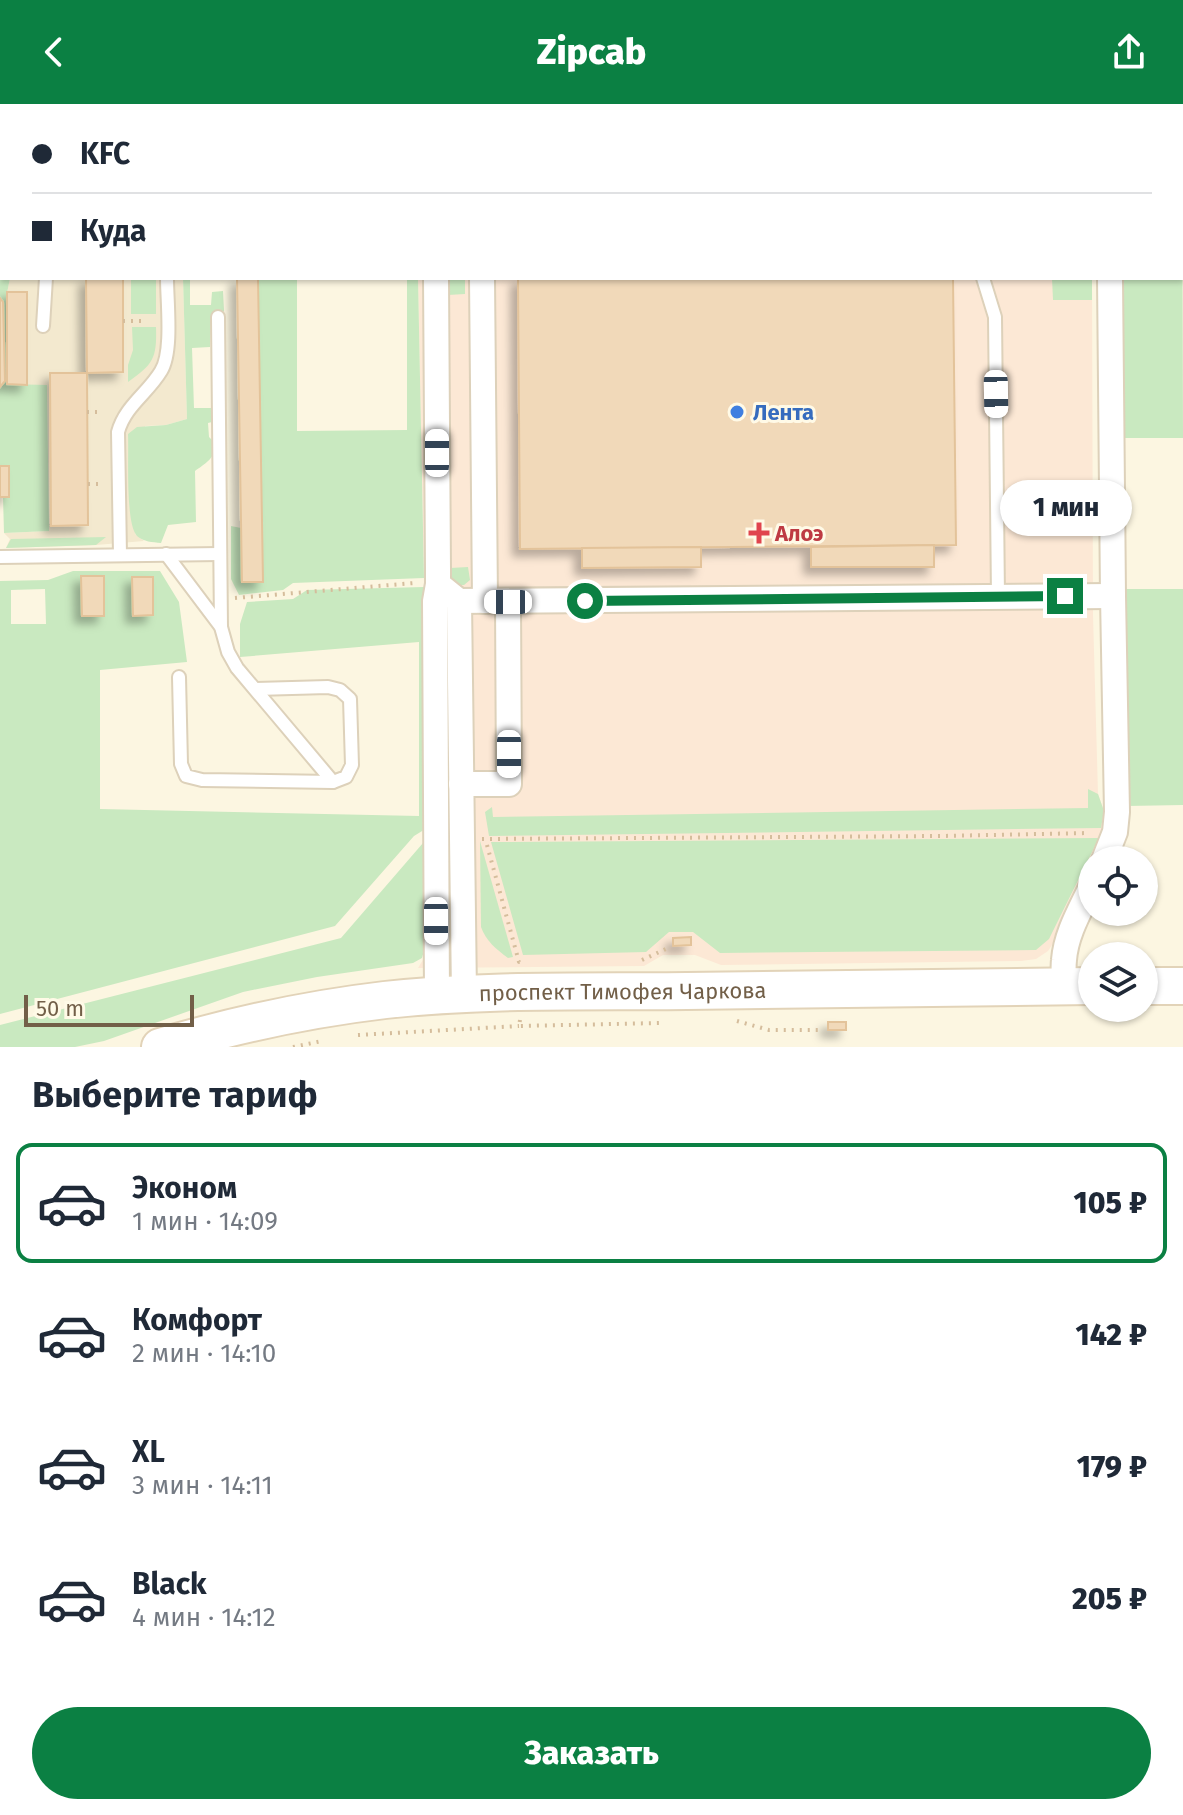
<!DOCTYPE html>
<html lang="ru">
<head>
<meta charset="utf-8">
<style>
	body { margin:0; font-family:"Fira Sans",sans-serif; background:#f2f2f3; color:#1f2937; height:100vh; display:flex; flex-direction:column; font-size:30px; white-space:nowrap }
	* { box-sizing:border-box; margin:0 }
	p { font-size:26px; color:#747a83 }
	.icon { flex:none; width:44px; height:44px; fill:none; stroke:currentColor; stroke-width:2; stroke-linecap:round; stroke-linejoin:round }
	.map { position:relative; height:943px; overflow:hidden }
	.sheet { display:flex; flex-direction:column; background:#fff; flex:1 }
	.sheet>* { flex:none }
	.banner { position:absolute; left:0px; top:0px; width:1184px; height:176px; box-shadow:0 2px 6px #0004; display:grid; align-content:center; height:176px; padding:0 32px; background:#fff }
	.buttons { position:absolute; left:1078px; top:742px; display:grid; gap:16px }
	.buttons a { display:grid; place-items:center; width:80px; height:80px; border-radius:50%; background:#fff; box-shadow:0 2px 6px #0004; font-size:40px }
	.scale { position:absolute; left:24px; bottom:20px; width:170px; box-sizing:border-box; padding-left:8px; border:4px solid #725f48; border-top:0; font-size:22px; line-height:28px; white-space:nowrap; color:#725f48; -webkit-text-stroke:6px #fffae7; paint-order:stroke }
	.end { position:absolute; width:36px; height:36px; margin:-18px; border:10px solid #0b8043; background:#fff; box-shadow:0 0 0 4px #fff }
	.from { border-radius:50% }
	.bubble { position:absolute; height:56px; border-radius:28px; background:#fff; box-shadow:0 2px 6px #0004; font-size:26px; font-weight:800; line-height:56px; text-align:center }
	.car { position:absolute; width:24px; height:48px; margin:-24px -12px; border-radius:10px; box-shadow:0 0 6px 2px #0007; background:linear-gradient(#fff 24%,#345 0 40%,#fff 0 76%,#345 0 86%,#fff 0) }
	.banner b { display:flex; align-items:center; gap:28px; height:76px; font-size:30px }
	.banner b+b { border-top:2px solid #e0e1e3 }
	.banner i { width:20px; height:20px; background:#1f2937 }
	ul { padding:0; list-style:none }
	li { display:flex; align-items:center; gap:24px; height:120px; margin:0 16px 12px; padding:0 16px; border:4px solid transparent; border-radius:16px }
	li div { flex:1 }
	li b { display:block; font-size:30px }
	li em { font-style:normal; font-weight:800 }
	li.current { border-color:#0b8043 }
	li>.icon { width:72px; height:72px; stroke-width:1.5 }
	h2 { padding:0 32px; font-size:36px; line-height:96px }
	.action { display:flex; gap:16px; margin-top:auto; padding:16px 32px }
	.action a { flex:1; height:92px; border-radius:48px; background:#0b8043; color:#fff; font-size:32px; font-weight:800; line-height:92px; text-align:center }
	header { display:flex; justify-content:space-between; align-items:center; height:104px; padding:0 32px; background:#0b8043; color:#fff; font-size:36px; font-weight:800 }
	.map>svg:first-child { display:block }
</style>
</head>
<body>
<header><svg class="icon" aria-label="back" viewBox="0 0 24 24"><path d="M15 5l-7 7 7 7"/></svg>Zipcab<svg class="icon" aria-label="share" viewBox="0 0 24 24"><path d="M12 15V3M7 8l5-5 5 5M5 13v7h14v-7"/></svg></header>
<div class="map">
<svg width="1183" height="943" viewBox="0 0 1183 943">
	<defs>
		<filter id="shadow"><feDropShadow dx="-7" dy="7" stdDeviation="4" flood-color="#0004"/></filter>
	</defs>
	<rect width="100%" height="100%" fill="#fcf6e1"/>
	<g fill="#f3e9cf">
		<path d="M284,0h899v11l-1,-9h-898z"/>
		<path d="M10,174h173l4,141 -21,6 -21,1 -10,108 9,7 -48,4 -90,3 4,-9 -6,-6 45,-2 -2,-145 -20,-1v-92l-20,-1z"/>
	</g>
	<path fill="#fce8d5" d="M418,174h674l1,337 5,179 6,17 -2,28 -43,96 -11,16 -12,8 -15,2 -300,4 -26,-10h-32l-19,11 -226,2 9,-15 1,-10 -4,-356z"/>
	<g fill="#c9e9c0" fill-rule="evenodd">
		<path d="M1182,11l1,323h-59l-2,-160h60z"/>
		<path d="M0,119h2v55h8l-3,15v91l40,1 2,146 -45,2 -1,-36 6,-1v-30h-9v-79l5,-6 -2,-78 -3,-5z"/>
		<rect x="131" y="174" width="25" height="36"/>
		<path d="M183,174h7v27h21l1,-13 11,-1 1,20 -13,7 -1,29 -18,1 2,60h18v14l-4,1 1,14 6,6c1,15 -9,20 -20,28l1,51 -28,3 -7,18c-9,-1 -17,-1 -24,-7 -12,-13 -8,-81 -9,-102l9,-7 29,-2 21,-6z"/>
		<path d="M258,174h39v153l110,-1v-152h11l6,300 -131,5 -10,7 -44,5 -8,-16v-53l10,2 1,54 21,-1z"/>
		<path d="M450,174h15v16l-17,1 2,273 18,-1 2,13 -6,5h-8l-8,-8 -4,-284z"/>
		<path d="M1052,174h40v22h-39z"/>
		<path d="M132,223h24c1,32 -3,37 -28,55v-17l5,-15z"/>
		<path d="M106,433l-10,8 -90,3 5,-9z"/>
		<path d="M73,467h87l19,31 8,60 -87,8v139l319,7v-174l-179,15v-33l7,-22 46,-3 14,-9 117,-3 3,241 -13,8 -79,90 -335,88v-433l48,-1zM82,472l22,1v39l-22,-1zM133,474h20v37h-20zM45,485l1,35h-35v-34z"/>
		<path d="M1125,485h58v216l-56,1z"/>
		<path d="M1088,685l10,5 6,17 -3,17 -612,8 -4,-24 7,-5 1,10 595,-9z"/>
		<path d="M1099,734l-50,101 -13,11 -316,3 -27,-21h-24l-23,20 -123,3 -32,-113z"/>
		<path d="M480,737l33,116 -5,1c-12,-9 -22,-17 -27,-31z"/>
		<path d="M423,739h2v104l-3,11 -9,5 -96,14 -74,15 -139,49 -29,6h-75v-22l341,-87z"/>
	</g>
	<g fill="#f1d9b9" stroke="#e3c39a" stroke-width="2" filter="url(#shadow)">
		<rect x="85" y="0" width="36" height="2"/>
		<path d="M86,174h37v94l-36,1z"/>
		<path d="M237,174h21l5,304h-21z"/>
		<path d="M518,174h435l3,267 -436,4z"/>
		<path d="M7,188h20v93l-20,-1z"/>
		<path d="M0,194l3,4 2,79 -5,6z"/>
		<path d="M50,269h37l1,152 -37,1z"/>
		<rect x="0" y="362" width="9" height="31"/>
		<path d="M934,441v22h-123v-20z"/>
		<path d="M701,443v20l-119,1v-20z"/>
		<path d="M81,472h23v40h-22z"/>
		<path d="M132,473h21v38l-20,1z"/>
		<path d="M691,833v8l-18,1v-8z"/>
		<rect x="828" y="918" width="18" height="8"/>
	</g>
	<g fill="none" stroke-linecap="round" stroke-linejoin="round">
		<g stroke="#ddd1ba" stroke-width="16">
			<g id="lane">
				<path d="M163,0v2"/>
				<path d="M317,0l2,2"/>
				<path d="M55,2v-2"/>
				<path d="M669,2v-2"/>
				<path d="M983,174l12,39 3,280"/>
				<path d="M218,213l3,310"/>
				<path d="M43,222l3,-48"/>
				<path d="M166,450l55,73 7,25 9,16 96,114"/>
				<path d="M120,451l-2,-123c7,-26 30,-39 43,-61 12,-19 6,-69 6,-93"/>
				<path d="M0,453l220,-3"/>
				<path d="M179,573l2,87 5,12 16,4 131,2 13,-5 6,-12 -2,-66 -10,-9 -12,-3 -72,2"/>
			</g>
		</g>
		<g stroke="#ddd1ba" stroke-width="28">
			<g id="street">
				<path d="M765,2v-2"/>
				<path d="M1009,2l89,-2"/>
				<path d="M436,174l2,292v14l-3,17 2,395"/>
				<path d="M482,174l3,323"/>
				<path d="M438,480l21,17 654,-5"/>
				<path d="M459,497l5,394"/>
				<path d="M461,680h48l-1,-182"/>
				<path d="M1104,756l11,-28 2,-20 -4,-216 -3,-318"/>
				<path d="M1064,883c0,-9 -1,-19 0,-27 2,-27 17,-51 28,-75"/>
			</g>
		</g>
		<g stroke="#e2d3b8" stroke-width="40">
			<g id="secondary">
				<path d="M1144,882h39"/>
				<path id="s1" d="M160,943c74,-22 148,-38 225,-47 100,-11 201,-8 302,-9 135,-2 270,-4 405,-5"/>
			</g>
		</g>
		<g stroke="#d5bd9c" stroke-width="4" stroke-dasharray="2 6" stroke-linecap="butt">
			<path d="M121,1h16"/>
			<path d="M123,217h23"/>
			<path d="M87,308h16"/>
			<path d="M88,380h10"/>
			<path d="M235,494l179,-15"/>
			<path d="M482,735l459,-3 148,-3"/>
			<path d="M487,741l32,117h2"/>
			<path d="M642,856l26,-12"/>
			<path d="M520,916l-1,6 141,-3"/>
			<path d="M737,917l32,9h51"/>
			<path d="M358,931l161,-9"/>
			<path d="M293,943l29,-6"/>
		</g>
		<use href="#lane" stroke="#fff" stroke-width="12"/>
		<use href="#street" stroke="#fff" stroke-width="24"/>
		<use href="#secondary" stroke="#fff" stroke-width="36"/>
	</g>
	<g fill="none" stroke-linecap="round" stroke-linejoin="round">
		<path stroke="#0b8043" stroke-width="10" d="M585,497l480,-5"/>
	</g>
	<circle fill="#3f7fe0" stroke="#fffae7" stroke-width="3" cx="737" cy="308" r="8"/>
	<path fill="#e0444e" stroke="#fffae7" stroke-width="3" d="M755 417h8v8h8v8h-8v8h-8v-8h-8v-8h8z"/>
	<g text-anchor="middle" stroke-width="6" stroke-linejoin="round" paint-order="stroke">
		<g font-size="22" font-weight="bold" fill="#366cbe" stroke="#fffae7" text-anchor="start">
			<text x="753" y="316">Лента</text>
		</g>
		<g font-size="22" font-weight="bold" fill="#be3a42" stroke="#fffae7" text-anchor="start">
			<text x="775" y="437">Алоэ</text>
		</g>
		<g font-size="22" fill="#725f48" stroke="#fffae7">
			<text dy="8" stroke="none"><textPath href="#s1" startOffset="468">проспект Тимофея Чаркова</textPath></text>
		</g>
	</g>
</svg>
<div class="buttons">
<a><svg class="icon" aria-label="locate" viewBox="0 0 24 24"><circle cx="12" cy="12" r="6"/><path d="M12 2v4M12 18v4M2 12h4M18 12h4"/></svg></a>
<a><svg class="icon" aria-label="layers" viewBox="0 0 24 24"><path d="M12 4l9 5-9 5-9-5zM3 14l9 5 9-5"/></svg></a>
</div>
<div class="scale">50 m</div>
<i class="end from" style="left:585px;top:497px"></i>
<i class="end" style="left:1065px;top:492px"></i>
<div class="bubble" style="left:1000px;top:376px;width:132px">1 мин</div>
<i class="car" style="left:996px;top:290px;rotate:179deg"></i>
<i class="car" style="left:437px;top:349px;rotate:0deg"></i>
<i class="car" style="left:508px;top:498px;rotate:270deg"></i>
<i class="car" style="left:509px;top:650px;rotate:180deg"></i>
<i class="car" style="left:436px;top:817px;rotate:180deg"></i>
<div class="banner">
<b><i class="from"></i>KFC</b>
<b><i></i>Куда</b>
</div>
</div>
<section class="sheet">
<h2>Выберите тариф</h2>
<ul>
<li class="current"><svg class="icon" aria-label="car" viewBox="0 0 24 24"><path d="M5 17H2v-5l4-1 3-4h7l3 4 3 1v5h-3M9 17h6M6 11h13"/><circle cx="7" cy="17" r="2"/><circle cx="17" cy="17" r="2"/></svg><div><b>Эконом</b><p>1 мин · 14:09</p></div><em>105 ₽</em></li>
<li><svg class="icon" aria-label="car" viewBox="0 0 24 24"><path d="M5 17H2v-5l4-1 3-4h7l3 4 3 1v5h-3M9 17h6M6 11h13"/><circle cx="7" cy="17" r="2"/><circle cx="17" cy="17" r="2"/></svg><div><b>Комфорт</b><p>2 мин · 14:10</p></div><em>142 ₽</em></li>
<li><svg class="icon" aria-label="car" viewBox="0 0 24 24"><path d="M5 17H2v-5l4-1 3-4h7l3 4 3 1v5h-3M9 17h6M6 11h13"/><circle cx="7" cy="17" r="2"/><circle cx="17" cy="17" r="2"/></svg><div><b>XL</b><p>3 мин · 14:11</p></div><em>179 ₽</em></li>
<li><svg class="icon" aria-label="car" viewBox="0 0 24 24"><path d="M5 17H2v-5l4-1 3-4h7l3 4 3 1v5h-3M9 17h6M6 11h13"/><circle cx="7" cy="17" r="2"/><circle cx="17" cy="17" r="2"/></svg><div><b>Black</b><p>4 мин · 14:12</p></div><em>205 ₽</em></li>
</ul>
<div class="action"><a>Заказать</a></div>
</section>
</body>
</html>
